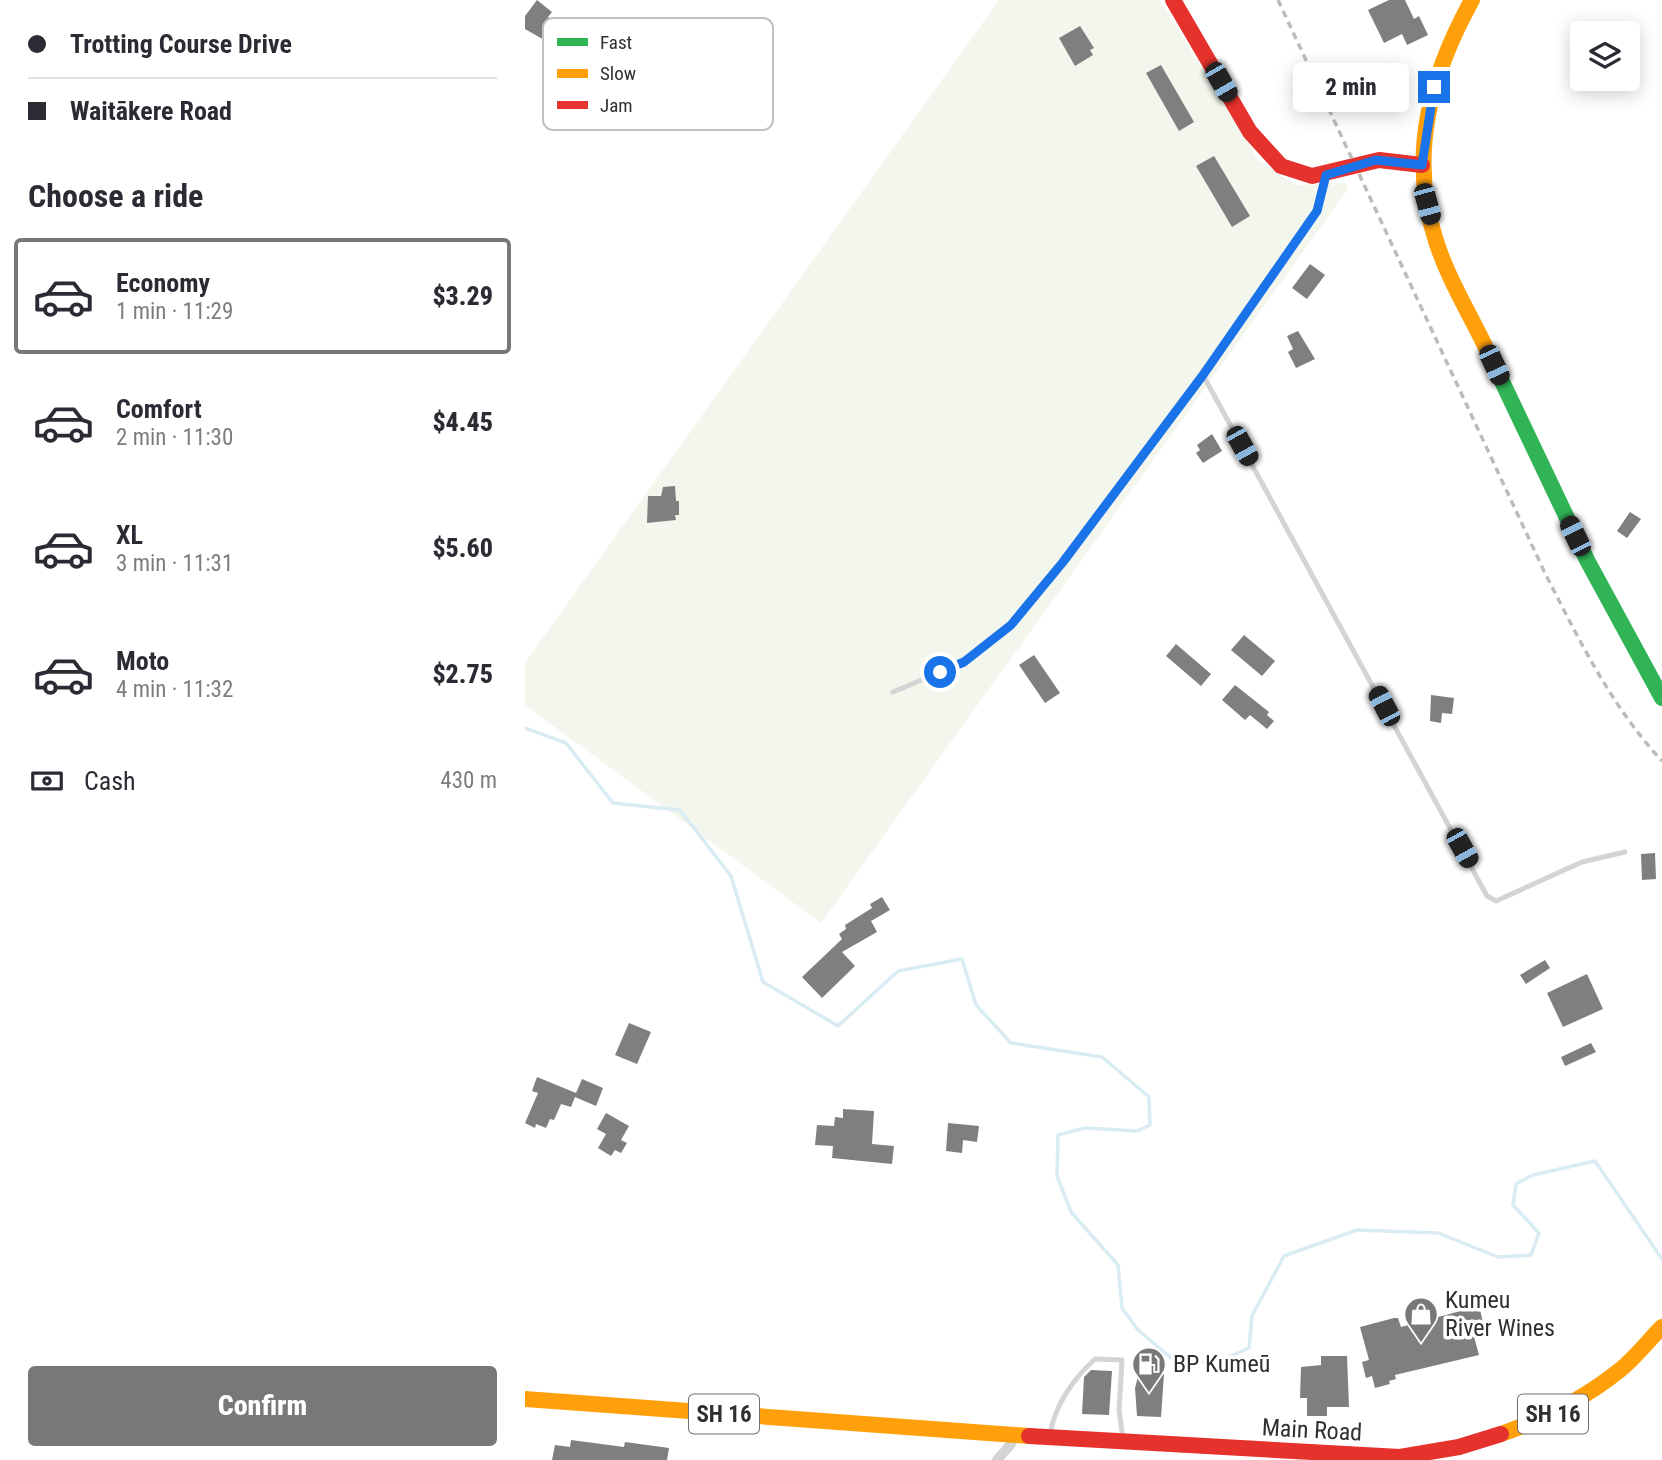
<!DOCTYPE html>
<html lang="en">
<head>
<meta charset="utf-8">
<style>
	body { margin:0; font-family:"Roboto Condensed",sans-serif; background:#f2f2f3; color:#2b2b33; height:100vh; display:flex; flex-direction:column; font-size:26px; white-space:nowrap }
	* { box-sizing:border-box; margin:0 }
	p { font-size:23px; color:#7c7c81 }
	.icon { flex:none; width:38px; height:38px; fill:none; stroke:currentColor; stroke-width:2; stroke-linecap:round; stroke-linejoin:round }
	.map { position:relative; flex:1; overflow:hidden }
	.side { display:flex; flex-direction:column; background:#fff; width:525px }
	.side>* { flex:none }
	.top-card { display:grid; align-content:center; height:154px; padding:0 28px; background:#fff }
	.tools { position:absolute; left:1045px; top:21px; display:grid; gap:14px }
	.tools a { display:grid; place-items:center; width:70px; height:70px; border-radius:7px; background:#fff; box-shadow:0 4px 18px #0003; font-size:35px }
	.end { position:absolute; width:32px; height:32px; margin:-16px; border:9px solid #1a73e8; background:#fff; box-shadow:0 0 0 4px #fff }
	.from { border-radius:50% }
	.bubble { position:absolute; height:49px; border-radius:7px; background:#fff; box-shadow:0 4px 18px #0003; font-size:23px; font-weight:800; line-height:49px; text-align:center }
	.car { position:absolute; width:21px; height:42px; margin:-21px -10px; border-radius:9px; box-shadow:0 0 5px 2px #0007; background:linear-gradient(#222 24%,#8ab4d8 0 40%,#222 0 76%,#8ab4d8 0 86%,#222 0) }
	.top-card b { display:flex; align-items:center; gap:24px; height:66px; font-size:26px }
	.top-card b+b { border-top:2px solid #e1e1e2 }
	.top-card i { width:18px; height:18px; background:#2b2b33 }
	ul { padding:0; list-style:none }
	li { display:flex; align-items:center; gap:21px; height:116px; margin:0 14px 10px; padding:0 14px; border:4px solid transparent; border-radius:7px }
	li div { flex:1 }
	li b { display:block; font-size:26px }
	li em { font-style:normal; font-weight:800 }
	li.selected { border-color:#787878 }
	li>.icon { width:63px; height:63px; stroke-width:1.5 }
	h2 { padding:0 28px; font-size:32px; line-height:84px }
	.pay { display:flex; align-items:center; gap:18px; height:77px; padding:0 28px; font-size:26px }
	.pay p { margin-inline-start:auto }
	.action { display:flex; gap:14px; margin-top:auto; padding:14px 28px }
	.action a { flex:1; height:80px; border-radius:7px; background:#787878; color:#fff; font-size:28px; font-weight:800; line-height:80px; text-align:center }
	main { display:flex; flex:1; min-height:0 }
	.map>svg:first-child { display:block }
</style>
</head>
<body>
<main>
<section class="side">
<div class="top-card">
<b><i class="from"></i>Trotting Course Drive</b>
<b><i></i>Waitākere Road</b>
</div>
<h2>Choose a ride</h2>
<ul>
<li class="selected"><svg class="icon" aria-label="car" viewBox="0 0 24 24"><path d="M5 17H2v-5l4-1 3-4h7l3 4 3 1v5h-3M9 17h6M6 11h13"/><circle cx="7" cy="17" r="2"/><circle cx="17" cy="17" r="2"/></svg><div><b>Economy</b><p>1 min · 11:29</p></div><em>$3.29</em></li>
<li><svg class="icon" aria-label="car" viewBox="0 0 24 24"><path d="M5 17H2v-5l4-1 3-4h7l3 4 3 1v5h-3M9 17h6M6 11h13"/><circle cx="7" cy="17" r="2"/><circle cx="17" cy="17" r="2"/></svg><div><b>Comfort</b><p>2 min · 11:30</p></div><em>$4.45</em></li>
<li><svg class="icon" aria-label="car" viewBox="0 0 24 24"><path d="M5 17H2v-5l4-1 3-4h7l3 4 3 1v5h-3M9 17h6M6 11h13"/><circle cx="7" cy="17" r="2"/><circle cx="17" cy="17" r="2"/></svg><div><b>XL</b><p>3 min · 11:31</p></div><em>$5.60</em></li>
<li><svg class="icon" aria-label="car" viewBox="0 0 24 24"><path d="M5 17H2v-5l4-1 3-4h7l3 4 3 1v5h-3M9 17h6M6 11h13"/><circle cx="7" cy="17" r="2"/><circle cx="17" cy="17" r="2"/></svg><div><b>Moto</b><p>4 min · 11:32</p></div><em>$2.75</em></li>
</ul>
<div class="pay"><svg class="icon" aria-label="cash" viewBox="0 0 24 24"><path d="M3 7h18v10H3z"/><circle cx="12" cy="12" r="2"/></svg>Cash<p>430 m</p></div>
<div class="action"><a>Confirm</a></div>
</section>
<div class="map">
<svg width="1137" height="1460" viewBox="0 0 1137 1460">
	<rect width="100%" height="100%" fill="#fff"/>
	<path fill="#f2f6ed" d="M474,0h161l99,161 37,24 49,-2 3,6 -527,734 -296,-218v-42z"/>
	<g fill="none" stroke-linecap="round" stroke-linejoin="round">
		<path stroke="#d9ebf3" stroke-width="3.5" d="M0,728l41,15 47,60 67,7 51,66 32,106 75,44 60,-55 64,-12 14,46 35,38 91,14 47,40 1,28 -13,6 -52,-3 -27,7 -1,41 14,36 47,53 4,43 16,22 38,32h41l32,-14 3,-32 32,-60 73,-26 81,3 60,24 33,-2 8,-22 -26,-28 3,-21 17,-9 62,-14 67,98"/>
	</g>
	<g fill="#7f7f7f">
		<path d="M12,0l15,12 -4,5 16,12 -11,16 -28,-16v-13z"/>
		<path d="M864,0h16l9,19 5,-3 9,19 -21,10 -5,-11 -18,9 -16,-33z"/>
		<path d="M555,26l14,22 -4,2 3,5 -18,11 -16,-28z"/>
		<path d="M636,65l33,57 -15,9 -33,-58z"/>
		<path d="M689,156l36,60 -18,11 -36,-61z"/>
		<path d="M785,264l15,11 -18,24 -15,-11z"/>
		<path d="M773,331l17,28 -19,9 -8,-16 5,-3 -6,-13z"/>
		<path d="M687,434l10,17 -19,12 -7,-10 4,-3 -3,-5z"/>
		<path d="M150,486l1,15h3v14h-4l1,5 -29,3 1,-27h13l2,-9z"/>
		<path d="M1105,512l11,7 -14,19 -10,-7z"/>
		<path d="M719,635l31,26 -13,15 -31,-26z"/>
		<path d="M651,644l35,30 -10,12 -35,-30z"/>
		<path d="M509,655l26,38 -15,10 -26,-38z"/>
		<path d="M710,685l34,27 -2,3 7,6 -7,8 -17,-14 -5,5 -23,-20z"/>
		<path d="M906,695l23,3 -2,16 -10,-1 -1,10 -11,-2z"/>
		<path d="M1130,853l1,26 -14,1 -1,-26z"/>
		<path d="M357,897l8,13 -19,11 6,11 -35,20 13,14 -33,32 -20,-21 40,-38 -3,-5 7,-5 -1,-4 27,-17 -2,-4z"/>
		<path d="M1020,960l5,8 -24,16 -6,-9z"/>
		<path d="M1062,974l16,35 -40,18 -16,-34z"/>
		<path d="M104,1023l22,9 -14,32 -22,-9z"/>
		<path d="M1066,1043l5,9 -31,14 -4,-9z"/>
		<path d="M12,1077l39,16 6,-14 21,9 -7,18 -21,-9 -4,10 -10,-3 -7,16 -4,-1 -4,9 -10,-4 -1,4 -10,-5 13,-30 -6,-2z"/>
		<path d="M318,1109l31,2 -2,33 22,2 -2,18 -60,-6 1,-12 -18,-1 2,-20 17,1 1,-9 8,1z"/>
		<path d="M81,1113l23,13 -8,14 6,3 -6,10 -6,-3 -4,6 -13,-8 8,-14 -9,-5z"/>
		<path d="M423,1123l31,3 -2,16 -14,-2 -1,13 -16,-2z"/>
		<path d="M954,1306l6,24 -12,3 6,22 -84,20 1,4 -7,2 1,3 -15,4 -3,-12 -6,2 -4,-16 7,-2 -9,-33 34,-9h4l3,9z"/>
		<path d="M796,1356h26l2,51h-22v9h-20v-18h-7l1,-31 20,-2z"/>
		<path d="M566,1370l21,1 -3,44 -27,-1 2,-37z"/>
		<path d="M614,1373l25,1 -3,43 -24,-1 -2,-28z"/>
		<path d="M46,1440l53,7 1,-5 44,6 -2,12h-115l3,-15 15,2z"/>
	</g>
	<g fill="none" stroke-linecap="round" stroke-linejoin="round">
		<g stroke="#d4d4d4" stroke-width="5">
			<path d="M678,375l284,521 9,5 86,-39 43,-10"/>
			<path d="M368,692l71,-30 47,-37 52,-63 140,-187 114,-164 8,-33"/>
			<path d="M525,1435c4,-29 24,-57 45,-76l27,1 -3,50 4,29"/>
		</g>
		<path stroke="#d4d4d4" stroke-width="10" d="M472,1460l14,-16 1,-10"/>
		<path stroke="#30b455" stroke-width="16" d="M963,352l99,208 75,138"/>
		<g stroke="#ff9f0a" stroke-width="16">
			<path d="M947,0c-42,76 -64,156 -36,241 12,38 35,75 52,111"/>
			<path d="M0,1399l504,37"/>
			<path d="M976,1434c43,-15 84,-36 119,-64 16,-13 28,-29 42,-43"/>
		</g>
		<g stroke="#e5322d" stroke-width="16">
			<path d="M648,0l77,132 31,34 31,10 67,-16 43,5"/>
			<path d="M504,1436l371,21 59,-10 42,-13"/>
		</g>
		<path stroke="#bcbcbc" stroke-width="3.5" stroke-dasharray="7 5" stroke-linecap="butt" d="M753,0l266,571c34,67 67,135 118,190"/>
	</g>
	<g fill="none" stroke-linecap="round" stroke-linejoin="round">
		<path stroke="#1a73e8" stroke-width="9" d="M415,672l24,-10 47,-37 52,-63 140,-187 114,-164 9,-36 50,-15 46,5 12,-78"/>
	</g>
	<defs>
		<g id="shop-pin" transform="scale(1.75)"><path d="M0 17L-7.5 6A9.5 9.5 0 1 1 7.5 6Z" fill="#787878" stroke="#fff"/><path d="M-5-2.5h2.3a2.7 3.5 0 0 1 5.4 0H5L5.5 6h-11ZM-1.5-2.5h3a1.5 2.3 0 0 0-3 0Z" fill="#fff"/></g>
		<g id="fuel-pin" transform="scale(1.75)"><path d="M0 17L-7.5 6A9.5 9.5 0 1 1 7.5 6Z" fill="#787878" stroke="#fff"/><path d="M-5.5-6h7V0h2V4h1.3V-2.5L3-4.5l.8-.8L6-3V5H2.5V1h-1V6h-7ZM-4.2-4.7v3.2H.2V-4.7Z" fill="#fff"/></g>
	</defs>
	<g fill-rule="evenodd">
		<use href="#shop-pin" x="896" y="1314"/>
		<use href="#fuel-pin" x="624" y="1364"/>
	</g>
	<g text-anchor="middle" stroke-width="7" stroke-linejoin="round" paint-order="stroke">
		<g fill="#fff" stroke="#6e6e6e" stroke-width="2">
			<rect x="164" y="1394.5" width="70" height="39" rx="5"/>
			<rect x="993" y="1394.5" width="70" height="39" rx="5"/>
		</g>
		<g font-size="23" font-weight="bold" fill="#303030">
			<text x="199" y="1422">SH 16</text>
			<text x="1028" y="1422">SH 16</text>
		</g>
		<g font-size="24" fill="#303030" stroke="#fff" text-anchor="start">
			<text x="920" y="1308">Kumeu<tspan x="920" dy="28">River Wines</tspan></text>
			<text x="648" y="1372">BP Kumeū</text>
		</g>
		<g font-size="24" fill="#303030" stroke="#fff">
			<text transform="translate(787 1430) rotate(3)" y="8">Main Road</text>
		</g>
	</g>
	<rect x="18" y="18" width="230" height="112" rx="10" fill="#fff" stroke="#c1c1c1" stroke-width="2"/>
	<rect x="32" y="38" width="31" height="8" fill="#30b455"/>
	<rect x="32" y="69" width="31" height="9" fill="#ff9f0a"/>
	<rect x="32" y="101" width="31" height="8" fill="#e5322d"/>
	<g font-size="19" fill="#303030">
		<text x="75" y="49">Fast</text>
		<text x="75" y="80">Slow</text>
		<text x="75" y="112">Jam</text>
	</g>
</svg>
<div class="tools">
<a><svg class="icon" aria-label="layers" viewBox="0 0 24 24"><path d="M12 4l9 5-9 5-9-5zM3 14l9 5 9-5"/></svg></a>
</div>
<i class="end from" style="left:415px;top:672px"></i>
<i class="end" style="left:909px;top:87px"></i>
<div class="bubble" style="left:768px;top:63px;width:116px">2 min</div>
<i class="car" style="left:696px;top:82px;rotate:150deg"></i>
<i class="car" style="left:902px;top:204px;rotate:165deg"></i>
<i class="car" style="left:969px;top:365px;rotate:155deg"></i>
<i class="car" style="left:717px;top:446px;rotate:151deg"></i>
<i class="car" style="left:1050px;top:536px;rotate:334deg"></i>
<i class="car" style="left:859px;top:706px;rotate:332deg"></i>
<i class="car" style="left:937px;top:848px;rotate:151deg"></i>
</div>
</main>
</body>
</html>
